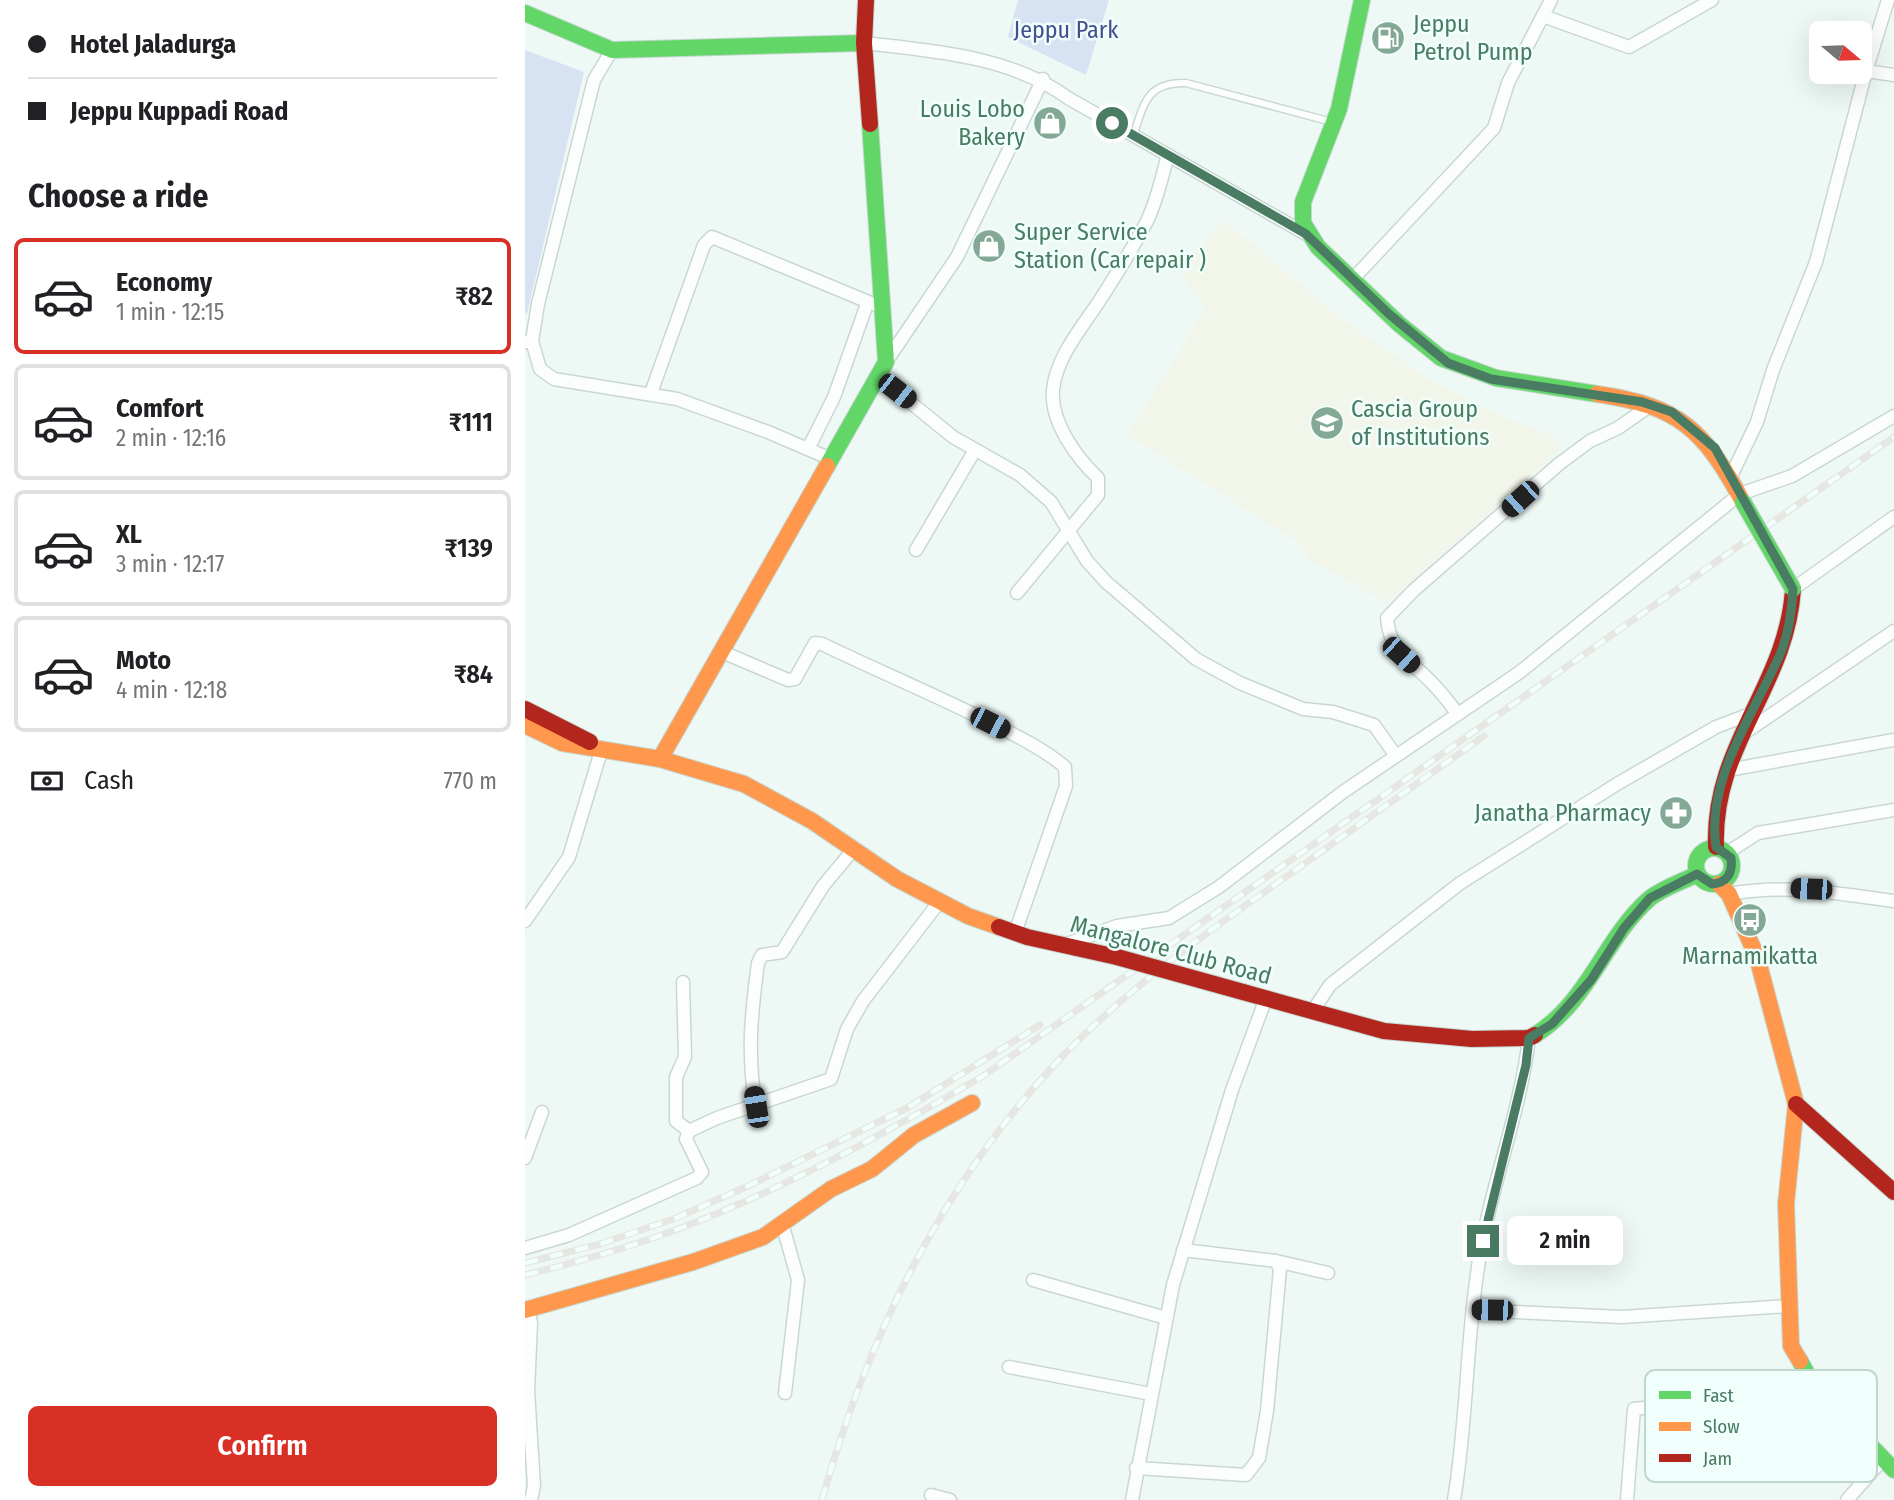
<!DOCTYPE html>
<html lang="en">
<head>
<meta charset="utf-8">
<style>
	body { margin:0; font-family:"Fira Sans Condensed",sans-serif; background:#f6f6f6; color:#202124; height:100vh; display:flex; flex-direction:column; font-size:26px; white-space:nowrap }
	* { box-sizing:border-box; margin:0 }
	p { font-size:23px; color:#757577 }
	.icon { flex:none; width:38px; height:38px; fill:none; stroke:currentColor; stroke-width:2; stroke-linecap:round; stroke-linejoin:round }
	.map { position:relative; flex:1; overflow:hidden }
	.panel { display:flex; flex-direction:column; background:#fff; width:525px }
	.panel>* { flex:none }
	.hud { display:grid; align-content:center; height:154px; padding:0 28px; background:#fff }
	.needle { width:46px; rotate:109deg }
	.buttons { position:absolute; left:1284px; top:21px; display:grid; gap:14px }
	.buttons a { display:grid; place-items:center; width:63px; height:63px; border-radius:10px; background:#fff; box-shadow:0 7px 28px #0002; font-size:35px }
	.end { position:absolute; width:32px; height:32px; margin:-16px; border:9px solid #497c63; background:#fff; box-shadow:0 0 0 4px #fff }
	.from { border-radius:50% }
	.bubble { position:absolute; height:49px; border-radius:10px; background:#fff; box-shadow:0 7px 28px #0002; font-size:23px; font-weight:600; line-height:49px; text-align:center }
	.car { position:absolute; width:21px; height:42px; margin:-21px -10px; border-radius:9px; box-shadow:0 0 5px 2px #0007; background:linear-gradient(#222 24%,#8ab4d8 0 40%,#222 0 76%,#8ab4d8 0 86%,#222 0) }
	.hud b { display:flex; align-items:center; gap:24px; height:66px; font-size:26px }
	.hud b+b { border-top:2px solid #e0e0e0 }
	.hud i { width:18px; height:18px; background:#202124 }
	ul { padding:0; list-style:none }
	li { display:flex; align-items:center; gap:21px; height:116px; margin:0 14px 10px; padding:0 14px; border:4px solid #e0e0e0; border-radius:10px }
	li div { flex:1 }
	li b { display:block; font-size:26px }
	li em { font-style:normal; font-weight:600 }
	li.on { border-color:#d93025 }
	li>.icon { width:63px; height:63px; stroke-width:1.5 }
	h2 { padding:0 28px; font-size:32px; line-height:84px }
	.pay { display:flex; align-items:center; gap:18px; height:77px; padding:0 28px; font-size:26px }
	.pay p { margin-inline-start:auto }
	.cta { display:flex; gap:14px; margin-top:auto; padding:14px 28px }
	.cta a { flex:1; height:80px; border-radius:10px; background:#d93025; color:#fff; font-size:28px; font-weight:600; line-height:80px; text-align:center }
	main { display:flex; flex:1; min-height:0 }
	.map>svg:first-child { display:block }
</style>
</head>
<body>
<main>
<section class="panel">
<div class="hud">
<b><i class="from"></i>Hotel Jaladurga</b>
<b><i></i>Jeppu Kuppadi Road</b>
</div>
<h2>Choose a ride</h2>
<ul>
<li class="on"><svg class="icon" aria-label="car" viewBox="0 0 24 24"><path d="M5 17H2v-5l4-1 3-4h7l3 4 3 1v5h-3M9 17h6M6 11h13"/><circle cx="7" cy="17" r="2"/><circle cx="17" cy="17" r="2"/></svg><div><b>Economy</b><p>1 min · 12:15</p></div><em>₹82</em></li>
<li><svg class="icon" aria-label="car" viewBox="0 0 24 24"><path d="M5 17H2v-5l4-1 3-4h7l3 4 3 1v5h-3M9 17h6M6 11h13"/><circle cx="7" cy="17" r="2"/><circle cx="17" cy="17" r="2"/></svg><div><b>Comfort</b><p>2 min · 12:16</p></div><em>₹111</em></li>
<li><svg class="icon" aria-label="car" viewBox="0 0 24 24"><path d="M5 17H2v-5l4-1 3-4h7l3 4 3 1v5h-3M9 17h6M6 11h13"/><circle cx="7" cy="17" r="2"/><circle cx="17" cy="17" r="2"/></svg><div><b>XL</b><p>3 min · 12:17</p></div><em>₹139</em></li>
<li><svg class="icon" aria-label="car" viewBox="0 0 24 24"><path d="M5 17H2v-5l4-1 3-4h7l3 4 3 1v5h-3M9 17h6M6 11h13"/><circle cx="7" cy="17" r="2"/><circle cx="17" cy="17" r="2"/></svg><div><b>Moto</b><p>4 min · 12:18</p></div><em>₹84</em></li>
</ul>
<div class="pay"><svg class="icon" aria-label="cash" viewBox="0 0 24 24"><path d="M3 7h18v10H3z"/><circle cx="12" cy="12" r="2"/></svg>Cash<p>770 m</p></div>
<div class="cta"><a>Confirm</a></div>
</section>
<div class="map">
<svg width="1369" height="1500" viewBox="0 0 1369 1500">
	<rect width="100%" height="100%" fill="#eef9f6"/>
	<path fill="#f2f5ea" d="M699,220l120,101 86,59 59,31 66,25 6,13 -174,154 -78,-43 -10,-17 -171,-108 77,-126 -27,-40z"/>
	<g fill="#d7e2f2">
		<path d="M493,0h91l-23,75 -78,-38z"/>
		<path d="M0,50l59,22 -57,242 -2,-1z"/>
	</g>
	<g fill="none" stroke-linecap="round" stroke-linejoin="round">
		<g stroke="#c9d7d2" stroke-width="9">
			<path id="lane" d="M609,134c10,-32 14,-52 52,-51l146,39"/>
		</g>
		<g stroke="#c9d7d2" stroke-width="15">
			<g id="street">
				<path d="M1018,16l86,31 83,-47"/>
				<path d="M339,43c70,8 146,13 204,55l238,136"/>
				<path d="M1341,71l28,4"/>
				<path d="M828,279l141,-151 14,-45 43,-83"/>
				<path d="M7,341l8,28 14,10 123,20 91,33 63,27"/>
				<path d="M0,342l7,-1 6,-37 56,-224 18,-30"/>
				<path d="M361,362l71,-105 86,-178"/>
				<path d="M353,376l75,61 67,38 31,27 36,59 19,21 90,77 44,24 63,26 30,3 41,13 22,31"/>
				<path d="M126,393l53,-148 8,-8 171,71"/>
				<path d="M283,449l26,-52 33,-93"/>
				<path d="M1207,474l25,-52 16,-52 43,-108 50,-191 22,-71"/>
				<path d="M391,550l59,-100"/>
				<path d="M1268,589l101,-72"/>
				<path d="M492,593l81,-98v-17c-21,-20 -48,-56 -45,-88 3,-33 30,-64 47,-90 16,-25 33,-52 47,-79 10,-20 15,-45 21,-66"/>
				<path d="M195,651l68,29 7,-1 20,-36 7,1c54,26 109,49 163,76 28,14 56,27 80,47l1,19 -51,147"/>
				<path d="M933,714c-8,-10 -16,-21 -25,-30 -22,-24 -43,-30 -46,-66l27,-28 145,-126 31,-23 28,-13 33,-23"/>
				<path d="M1215,736l154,-105"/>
				<path d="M1203,770l166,-30"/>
				<path d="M1202,853l31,-20 136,-23"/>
				<path d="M1204,894c58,-10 107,-1 165,7"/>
				<path d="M0,921l44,-64 33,-109"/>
				<path d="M539,945l53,-19 52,-8 50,-31 124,-95 177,-120 220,-178 52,-18 102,-60"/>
				<path d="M158,982l2,75 -9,20v44l13,10"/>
				<path d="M787,1012l18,-27 129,-101 158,-100 99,-57 34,-13"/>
				<path d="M231,1107c-9,-52 -5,-92 2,-144l4,-8 20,-3 41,-66 30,-36"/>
				<path d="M164,1131l28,-13 114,-39 16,-50 16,-28 77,-100"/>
				<path d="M0,1158l17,-46"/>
				<path d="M257,1223l16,57 -13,113"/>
				<path d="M0,1248l44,-13 128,-57 5,-6 -16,-33 3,-8"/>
				<path d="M751,1261l52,12"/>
				<path d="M508,1280l133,38"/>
				<path d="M3,1309l3,14 -3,68 6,95 -3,14"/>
				<path d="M948,1310l149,7 167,-11"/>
				<path d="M484,1367l142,27"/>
				<path d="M611,1468l110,7 13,-17 8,-47 13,-142 -4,-8 -93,-11"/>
				<path d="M1193,1469c50,-9 80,-29 122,-55"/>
				<path d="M406,1495l19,5"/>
				<path d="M607,1500l41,-215 59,-195 34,-92"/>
				<path d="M929,1500c13,-77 12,-156 24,-233 11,-77 42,-152 51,-229"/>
				<path d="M1102,1500l7,-91 181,-21"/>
				<path d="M1322,1500l36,-41"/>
			</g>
		</g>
		<g stroke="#c6d7d0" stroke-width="18">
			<g id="fast">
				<path d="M837,0l-23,109 -36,93v21l15,24 81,77 42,34 55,20 101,16"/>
				<path d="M0,13l87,37 252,-7"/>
				<path d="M302,466l59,-104 -16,-238"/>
				<circle cx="1189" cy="866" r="18"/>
				<path d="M1010,1035c54,-34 69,-96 114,-136 13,-11 33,-17 48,-25"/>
				<path d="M1275,1361l15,27 79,82"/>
			</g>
		</g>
		<g stroke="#c6d7d0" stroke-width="18">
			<g id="slow">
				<path d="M1072,394c83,12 107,36 146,108"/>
				<path d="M0,725l37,18 98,16 84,25 68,37 85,58 71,37 31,11"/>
				<path d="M135,759l167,-293"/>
				<path d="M1194,884l10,10 28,63 39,147 -10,100 5,142 9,15"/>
				<path d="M0,1310l168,-48 70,-25 68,-48 41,-20 42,-34 58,-32"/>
			</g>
		</g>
		<g stroke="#c6d7d0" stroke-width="18">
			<g id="jam">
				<path d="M341,0l-2,43 6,81"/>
				<path d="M0,709l65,33"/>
				<path d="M1191,847c-4,-102 71,-161 77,-258"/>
				<path d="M474,927l28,10 90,20"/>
				<path d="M718,992l141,39 88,8 57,-1 6,-3"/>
				<path d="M1271,1104l98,88"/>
			</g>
		</g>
		<use href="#lane" stroke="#fcfefe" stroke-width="6"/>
		<use href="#street" stroke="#fcfefe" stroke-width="12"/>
		<use href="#fast" stroke="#63d668" stroke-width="16"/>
		<use href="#slow" stroke="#ff974d" stroke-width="16"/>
		<use href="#jam" stroke="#b3261e" stroke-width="16"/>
		<g stroke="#e6e6e3" stroke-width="7">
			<g id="rail">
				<path d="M0,1263l75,-19 76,-26 72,-32 159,-78 133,-83"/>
				<path d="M0,1275c52,-13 103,-27 153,-46 106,-40 208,-96 305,-153l911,-639"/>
				<path d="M297,1500c45,-161 119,-314 234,-437 64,-68 141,-124 217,-177 70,-50 140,-100 211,-150"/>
			</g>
		</g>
		<use href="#rail" stroke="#f1fffc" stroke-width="4.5" stroke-dasharray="13" stroke-linecap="butt"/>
		<g stroke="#c6d7d0" stroke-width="18" stroke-linecap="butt">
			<path id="fast-bridge" d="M1218,502l50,87"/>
		</g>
		<g stroke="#c6d7d0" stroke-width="18" stroke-linecap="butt">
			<path id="jam-bridge" d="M592,957l126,35"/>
		</g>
		<use href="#fast-bridge" stroke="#63d668" stroke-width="16"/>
		<use href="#jam-bridge" stroke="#b3261e" stroke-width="16"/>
	</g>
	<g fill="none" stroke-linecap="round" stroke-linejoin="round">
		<path stroke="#497c63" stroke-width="9" d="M587,123l194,111 83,80 59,49 43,16 151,23 30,10 43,36 78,141c-1,21 -4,43 -12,63 -26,61 -75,125 -65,195l15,11c2,15 -4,25 -19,26l-15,-10 -47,24 -26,30 -33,52 -39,44 -23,14 -3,27 -43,176"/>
	</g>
	<defs>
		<g id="fuel-disc" transform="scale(1.75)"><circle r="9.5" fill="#83a896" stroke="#f1fffc"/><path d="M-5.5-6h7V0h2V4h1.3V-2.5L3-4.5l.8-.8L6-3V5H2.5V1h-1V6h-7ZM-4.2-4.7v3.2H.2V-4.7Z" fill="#fff"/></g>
		<g id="shop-disc" transform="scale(1.75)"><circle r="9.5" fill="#83a896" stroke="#f1fffc"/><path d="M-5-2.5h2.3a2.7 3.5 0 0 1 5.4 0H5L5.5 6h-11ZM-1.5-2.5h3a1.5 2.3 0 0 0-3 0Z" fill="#fff"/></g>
		<g id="school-disc" transform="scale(1.75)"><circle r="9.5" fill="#83a896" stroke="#f1fffc"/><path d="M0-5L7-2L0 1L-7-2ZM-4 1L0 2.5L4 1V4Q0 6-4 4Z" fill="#fff"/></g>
		<g id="pharmacy-disc" transform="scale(1.75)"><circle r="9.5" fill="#83a896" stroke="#f1fffc"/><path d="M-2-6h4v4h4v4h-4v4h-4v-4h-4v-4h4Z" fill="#fff"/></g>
		<g id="bus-disc" transform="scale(1.75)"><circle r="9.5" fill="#83a896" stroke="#f1fffc"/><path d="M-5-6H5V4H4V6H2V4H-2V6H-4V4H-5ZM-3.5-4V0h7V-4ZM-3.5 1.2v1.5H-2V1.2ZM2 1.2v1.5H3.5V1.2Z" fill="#fff"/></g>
	</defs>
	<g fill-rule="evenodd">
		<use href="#fuel-disc" x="863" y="38"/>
		<use href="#shop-disc" x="525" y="123"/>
		<use href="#shop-disc" x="464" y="246"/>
		<use href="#school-disc" x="802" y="423"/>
		<use href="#pharmacy-disc" x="1151" y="813"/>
		<use href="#bus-disc" x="1225" y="920"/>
	</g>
	<g text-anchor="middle" stroke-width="5" stroke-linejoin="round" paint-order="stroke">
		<g font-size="24" fill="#497c63" stroke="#f1fffc" text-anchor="start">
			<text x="888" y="32">Jeppu<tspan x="888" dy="28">Petrol Pump</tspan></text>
			<text x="500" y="117" text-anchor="end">Louis Lobo<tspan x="500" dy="28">Bakery</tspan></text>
			<text x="489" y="240">Super Service<tspan x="489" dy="28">Station (Car repair )</tspan></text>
			<text x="826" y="417">Cascia Group<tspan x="826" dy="28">of Institutions</tspan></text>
			<text x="1126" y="821" text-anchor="end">Janatha Pharmacy</text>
			<text x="1225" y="964" text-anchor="middle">Marnamikatta</text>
		</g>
		<g font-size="24" fill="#444f90" stroke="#f1fffc">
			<text x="541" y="38">Jeppu Park</text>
		</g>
		<g font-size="24" fill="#497c63" stroke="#f1fffc">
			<text transform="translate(646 950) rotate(15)" y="8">Mangalore Club Road</text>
		</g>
	</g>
	<rect x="1120" y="1370" width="232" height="112" rx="10" fill="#f1fffc" stroke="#bfd8ce" stroke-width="2"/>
	<rect x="1134" y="1391" width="32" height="8" fill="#63d668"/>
	<rect x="1134" y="1422" width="32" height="9" fill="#ff974d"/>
	<rect x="1134" y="1454" width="32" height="8" fill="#b3261e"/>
	<g font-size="19" fill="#497c63">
		<text x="1178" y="1402">Fast</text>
		<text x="1178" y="1433">Slow</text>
		<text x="1178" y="1465">Jam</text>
	</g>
</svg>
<div class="buttons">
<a><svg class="needle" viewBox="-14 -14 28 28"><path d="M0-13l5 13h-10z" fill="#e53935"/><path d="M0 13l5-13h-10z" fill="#757577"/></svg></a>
</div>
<i class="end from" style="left:587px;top:123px"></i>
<i class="end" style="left:958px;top:1241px"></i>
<div class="bubble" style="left:982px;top:1216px;width:116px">2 min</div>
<i class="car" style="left:372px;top:391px;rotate:128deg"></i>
<i class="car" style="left:995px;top:499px;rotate:228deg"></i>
<i class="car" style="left:876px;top:655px;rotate:132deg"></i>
<i class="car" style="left:465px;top:723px;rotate:117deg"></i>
<i class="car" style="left:1286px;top:889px;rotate:272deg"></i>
<i class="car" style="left:231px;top:1107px;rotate:351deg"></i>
<i class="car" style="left:967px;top:1310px;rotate:271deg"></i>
</div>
</main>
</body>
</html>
